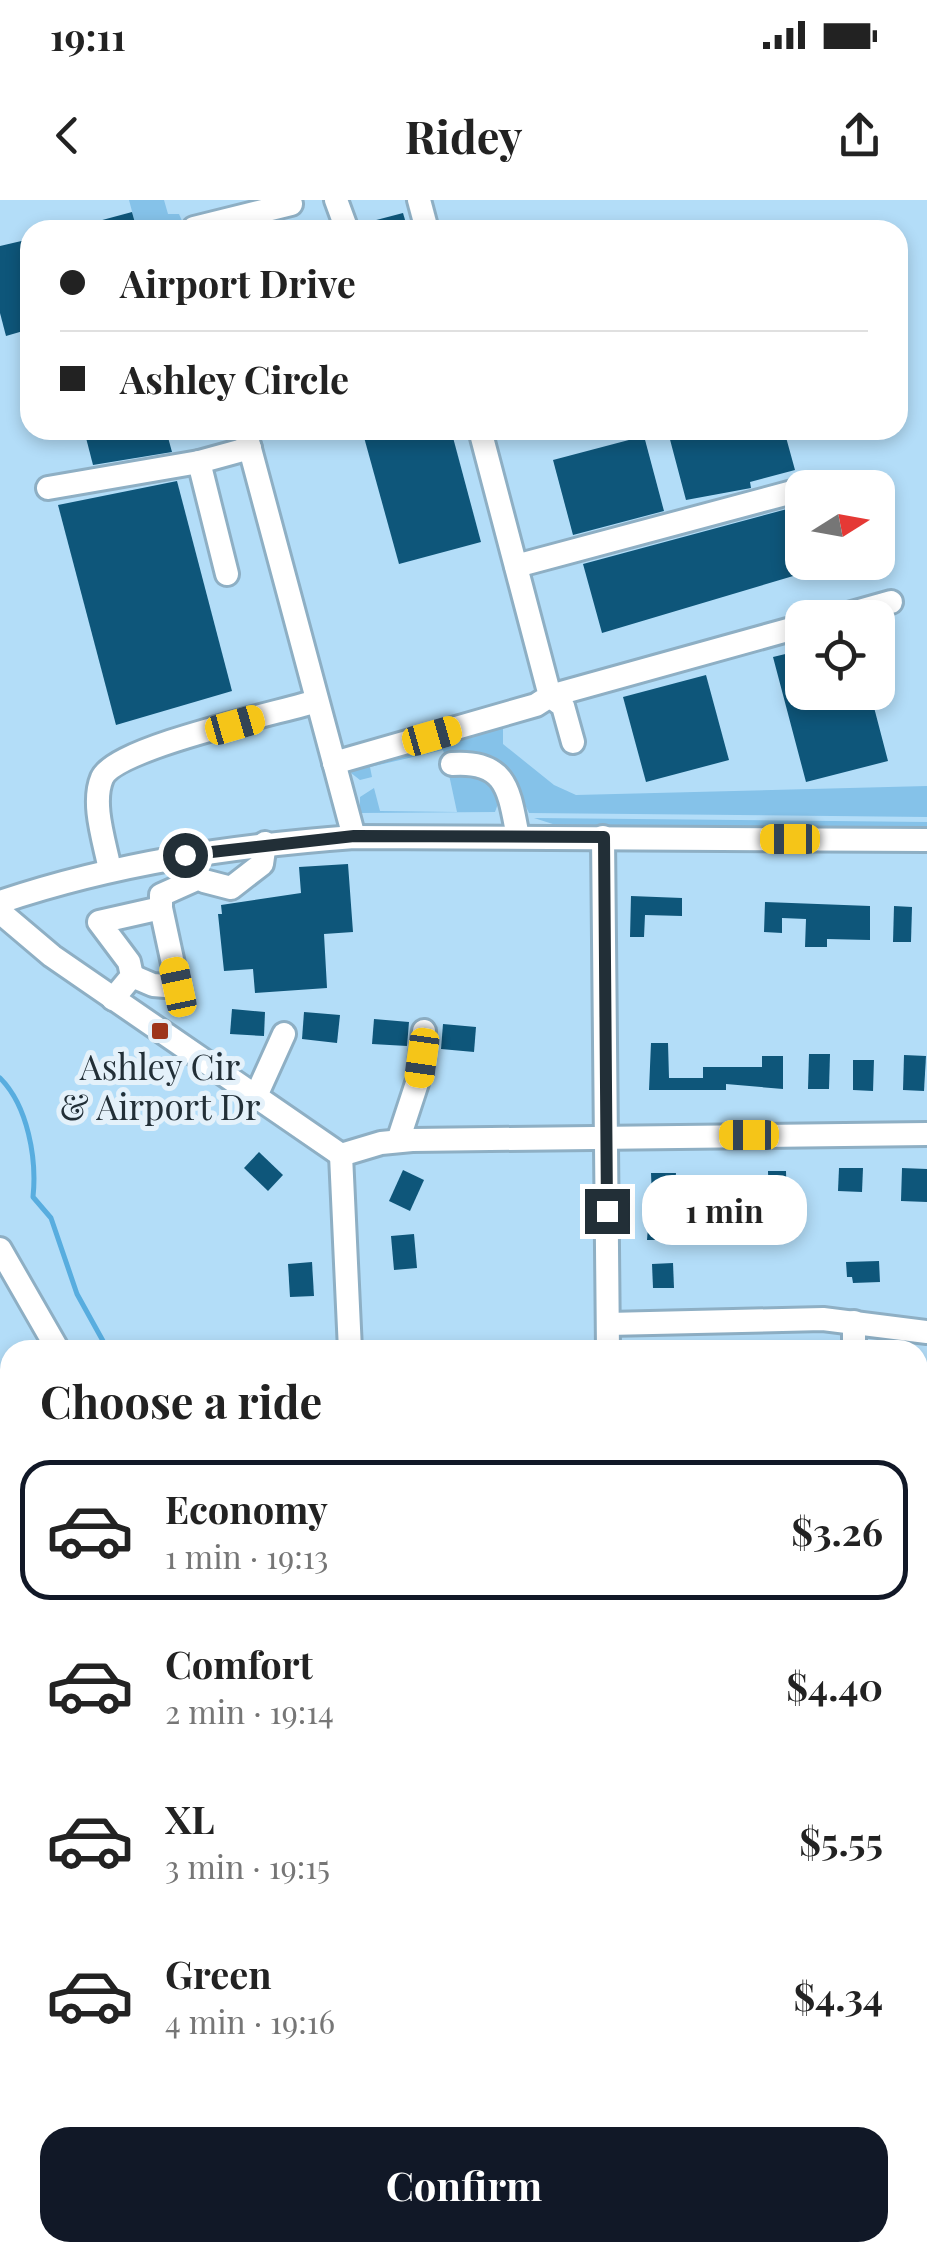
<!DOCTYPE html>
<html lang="en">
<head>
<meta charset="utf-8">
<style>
	body { margin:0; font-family:"Playfair Display",serif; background:#f2f2f2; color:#222; height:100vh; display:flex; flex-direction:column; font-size:38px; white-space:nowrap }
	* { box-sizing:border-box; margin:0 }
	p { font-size:32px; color:#767676 }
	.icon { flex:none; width:55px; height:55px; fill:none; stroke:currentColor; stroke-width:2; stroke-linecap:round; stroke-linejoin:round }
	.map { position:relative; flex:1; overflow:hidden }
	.drawer { position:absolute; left:0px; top:1140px; width:928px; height:922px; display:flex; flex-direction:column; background:#fff; border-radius:30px 30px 0 0; box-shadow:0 5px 15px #0003 }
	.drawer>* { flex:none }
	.top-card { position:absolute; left:20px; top:20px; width:888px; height:220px; border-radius:30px; box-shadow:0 5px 15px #0003; display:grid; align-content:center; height:220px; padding:0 40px; background:#fff }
	.needle { width:65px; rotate:79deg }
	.buttons { position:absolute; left:785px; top:270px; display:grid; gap:20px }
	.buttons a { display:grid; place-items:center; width:110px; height:110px; border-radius:20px; background:#fff; box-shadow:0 5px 15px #0003; font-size:50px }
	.end { position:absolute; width:45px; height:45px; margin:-22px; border:12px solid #222f37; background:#fff; box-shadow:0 0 0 5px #fff }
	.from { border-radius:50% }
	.bubble { position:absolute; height:70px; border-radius:30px; background:#fff; box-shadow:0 5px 15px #0003; font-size:32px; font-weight:700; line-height:70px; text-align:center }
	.car { position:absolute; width:30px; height:60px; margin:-30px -15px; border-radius:12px; box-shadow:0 0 8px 2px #0007; background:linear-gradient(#f5c518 24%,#345 0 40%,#f5c518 0 76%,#345 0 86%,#f5c518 0) }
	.top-card b { display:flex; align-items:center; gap:35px; height:95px; font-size:38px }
	.top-card b+b { border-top:2px solid #e0e0e0 }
	.top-card i { width:25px; height:25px; background:#222 }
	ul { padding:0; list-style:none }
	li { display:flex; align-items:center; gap:30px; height:140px; margin:0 20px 15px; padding:0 20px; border:5px solid transparent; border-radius:30px }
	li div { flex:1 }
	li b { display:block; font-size:38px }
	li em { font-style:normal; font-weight:700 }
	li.on { border-color:#111827 }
	li>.icon { width:90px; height:90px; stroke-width:1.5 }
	h2 { padding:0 40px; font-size:45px; line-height:120px }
	.cta { display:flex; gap:20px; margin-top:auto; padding:20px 40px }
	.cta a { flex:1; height:115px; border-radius:30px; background:#111827; color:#fff; font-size:40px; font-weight:700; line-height:115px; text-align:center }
	.status { display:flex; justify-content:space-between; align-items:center; height:70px; padding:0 50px; background:#fff; direction:ltr }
	.status svg { height:28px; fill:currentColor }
	header { display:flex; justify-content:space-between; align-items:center; height:130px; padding:0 40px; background:#fff; font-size:45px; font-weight:700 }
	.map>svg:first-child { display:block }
</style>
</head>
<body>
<div class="status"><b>19:11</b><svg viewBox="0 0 49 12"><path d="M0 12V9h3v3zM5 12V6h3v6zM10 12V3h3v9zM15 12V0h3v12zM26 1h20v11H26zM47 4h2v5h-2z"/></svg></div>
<header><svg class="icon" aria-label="back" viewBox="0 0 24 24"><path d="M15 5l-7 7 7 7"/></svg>Ridey<svg class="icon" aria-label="share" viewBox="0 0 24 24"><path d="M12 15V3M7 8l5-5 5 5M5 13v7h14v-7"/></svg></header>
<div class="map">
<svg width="927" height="2061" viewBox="0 0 927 2061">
	<rect width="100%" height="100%" fill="#c5e7fe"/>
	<path fill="#b3ddf8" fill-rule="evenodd" d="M0,0h927v1591l-9,3v-444h-908v829l-10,5zM30,30h868v200h-868zM802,288h76v74h-76zM802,418h76v74h-76z"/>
	<g fill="#85c2e9">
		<path d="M129,0h35l4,14h11l7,16h-49z"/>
		<path d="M498,525l5,3v16l51,41 22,10 351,-9v31l-398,-4 -13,-27 -70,-27 -3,-9 -73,17 2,10 -12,3 -9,-7 2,-5z"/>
		<path d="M457,569l34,13 9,16 -5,14 -135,1v-16l14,-9 6,23 77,1 -9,-42z"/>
		<path d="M534,618l393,4v6l-368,-2z"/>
		<path d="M927,1688v216l-9,-23v-189z"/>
		<path d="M249,2053v-1l172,1 -12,8h-174z"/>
	</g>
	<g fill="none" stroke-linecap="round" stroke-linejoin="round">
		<g stroke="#58addf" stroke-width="5">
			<path d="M0,878c28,28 37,81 33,119l18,21 26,76 31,56"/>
			<path d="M0,1737l10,-14"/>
			<path d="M918,1754h9"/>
			<path d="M336,2061l14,-9"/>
		</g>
	</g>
	<g fill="#0e567a">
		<path d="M132,12l5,18h-56l-1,-4z"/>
		<path d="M403,13l5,17h-46l-1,-6z"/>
		<path d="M30,39v90l-24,7 -6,-23v-67z"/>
		<path d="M84,230h82l6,22 -79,13z"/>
		<path d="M362,230h89l30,112 -82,22z"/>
		<path d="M784,230l11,40 -45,12 1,6 -65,12 -18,-68z"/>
		<path d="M644,236l20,75 -91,24 -20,-75z"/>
		<path d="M177,281l55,210 -116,34 -58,-220z"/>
		<path d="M802,305v57h25v4l-225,67 -19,-69z"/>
		<path d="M802,450v42h68l18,69 -82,21 -33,-125z"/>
		<path d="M706,475l23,85 -83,22 -23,-85z"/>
		<path d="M348,664l5,68 -29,2 3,54 -72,5 -2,-24 -29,2 -6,-57h4l-1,-9 80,-12 -2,-26z"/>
		<path d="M631,696l51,2v18l-37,-1 -1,22h-14z"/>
		<path d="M765,702l105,4v34l-43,-1v8h-22l1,-28 -24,-1v15l-18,-1z"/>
		<path d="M894,706l18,1 -1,35h-18z"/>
		<path d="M232,809l33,3 -1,24 -34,-2z"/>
		<path d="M304,812l36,3 -3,28 -35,-4z"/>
		<path d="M374,819l35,3 -2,24 -35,-2z"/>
		<path d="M443,824l33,3 -2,25 -33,-3z"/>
		<path d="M651,843h17l1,35h34v-11h59v-11h21v33l-57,-5v6h-77z"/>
		<path d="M809,854h21l-1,35h-21z"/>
		<path d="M904,855l22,1 -2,35 -21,-1z"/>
		<path d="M853,860h21l-1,31 -20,-1z"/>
		<path d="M259,952l24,23 -15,16 -24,-23z"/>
		<path d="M839,968h24l-1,24 -24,-1z"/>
		<path d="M902,968l25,1v33l-26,-1z"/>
		<path d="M403,970l21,10 -14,31 -21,-10z"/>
		<path d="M768,971h18l1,37h-18z"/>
		<path d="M651,973h25l-6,67h-23l1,-13h5z"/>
		<path d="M414,1034l3,34 -23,2 -3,-34z"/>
		<path d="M879,1061l1,21 -27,1 -1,-6h-5l-1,-15z"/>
		<path d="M312,1062l2,34 -24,1 -2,-33z"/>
		<path d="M673,1063l1,25h-21l-1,-24z"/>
	</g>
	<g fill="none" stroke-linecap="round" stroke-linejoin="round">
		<g stroke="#8eafc4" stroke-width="28">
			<g id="minor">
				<path d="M336,0l11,30"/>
				<path d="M419,0l8,30"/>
				<path d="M194,28l97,-24"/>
				<path d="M245,230l109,407"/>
				<path d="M199,262l28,112"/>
				<path d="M48,288l151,-26 51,-14"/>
				<path d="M516,366l284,-76"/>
				<path d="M834,418l57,-16"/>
				<path d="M573,542l-10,-36 -13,-10 252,-70"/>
				<path d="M334,563l202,-58 14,-9 -70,-266"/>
				<path d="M452,564c56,-4 57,28 66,73"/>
				<path d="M603,637l5,513"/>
				<path d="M189,668l15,13 27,7 31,-24 3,-21"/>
				<path d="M110,670c-5,-27 -19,-66 -8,-92 14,-31 176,-65 215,-77"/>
				<path d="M0,702c116,-39 233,-56 354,-65l573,3"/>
				<path d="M0,712l52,44 289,199"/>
				<path d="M132,776l21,9 25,2 -17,-79"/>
				<path d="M113,799l19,-23 -3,-14 -30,-40 62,-14v-13l38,-17"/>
				<path d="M256,896l28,-62"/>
				<path d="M398,941l20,-61 6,-49"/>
				<path d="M341,955l40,-12 31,-3 515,-6"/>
				<path d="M341,955l9,195"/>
				<path d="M0,1049l58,101"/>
				<path d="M854,1122v28"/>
				<path d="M608,1124l215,-5 104,13"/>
				<path d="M0,1378l10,-12"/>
				<path d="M918,1956l9,2"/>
				<path d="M542,2052l3,9"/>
				<path d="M729,2052l6,9"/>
				<path d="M641,2061l14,-9"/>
			</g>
		</g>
		<g stroke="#8eafc4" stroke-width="38">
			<g id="highway">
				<path d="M918,1608l9,-3"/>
				<path d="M918,1661l9,-3"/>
				<path d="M82,2061l14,-9"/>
				<path d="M175,2061l13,-9"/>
			</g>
		</g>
		<g stroke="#728999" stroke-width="2.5" stroke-dasharray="2.5 8" stroke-linecap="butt">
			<path d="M918,1908l9,14"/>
			<path d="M919,1977v84"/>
			<path d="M817,2058l7,-6"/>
			<path d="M452,2061l15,-9"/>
		</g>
		<use href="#minor" stroke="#fff" stroke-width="22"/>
		<use href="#highway" stroke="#fff" stroke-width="32"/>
	</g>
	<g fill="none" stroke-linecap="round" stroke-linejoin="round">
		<path stroke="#222f37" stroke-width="12" d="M185,655l169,-19 250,1 3,374"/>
	</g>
	<rect fill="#9e351b" stroke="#e4f1fa" stroke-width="4" x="150" y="821" width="20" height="20" rx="5"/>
	<g text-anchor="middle" stroke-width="10" stroke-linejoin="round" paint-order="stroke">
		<g font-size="35" fill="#222f37" stroke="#e4f1fa">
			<text x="160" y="880">Ashley Cir<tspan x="160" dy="40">&amp; Airport Dr</tspan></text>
		</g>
	</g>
</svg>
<div class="buttons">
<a><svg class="needle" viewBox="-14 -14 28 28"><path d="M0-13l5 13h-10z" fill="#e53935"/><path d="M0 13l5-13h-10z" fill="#767676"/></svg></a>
<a><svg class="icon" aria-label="locate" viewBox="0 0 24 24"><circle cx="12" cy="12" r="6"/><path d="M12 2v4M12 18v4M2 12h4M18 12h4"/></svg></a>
</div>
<i class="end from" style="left:185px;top:655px"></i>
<i class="end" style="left:607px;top:1011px"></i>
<div class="bubble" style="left:642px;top:975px;width:165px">1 min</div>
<i class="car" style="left:235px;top:525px;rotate:74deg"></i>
<i class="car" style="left:432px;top:536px;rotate:74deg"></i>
<i class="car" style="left:790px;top:639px;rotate:270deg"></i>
<i class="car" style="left:178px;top:787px;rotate:348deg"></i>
<i class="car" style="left:422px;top:858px;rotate:188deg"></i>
<i class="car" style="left:749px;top:935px;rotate:270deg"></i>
<div class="top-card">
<b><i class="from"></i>Airport Drive</b>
<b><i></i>Ashley Circle</b>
</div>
<section class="drawer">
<h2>Choose a ride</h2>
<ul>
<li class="on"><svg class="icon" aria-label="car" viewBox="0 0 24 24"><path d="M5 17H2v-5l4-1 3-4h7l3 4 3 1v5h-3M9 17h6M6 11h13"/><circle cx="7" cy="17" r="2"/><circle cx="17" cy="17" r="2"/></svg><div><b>Economy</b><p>1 min · 19:13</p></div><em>$3.26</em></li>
<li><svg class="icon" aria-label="car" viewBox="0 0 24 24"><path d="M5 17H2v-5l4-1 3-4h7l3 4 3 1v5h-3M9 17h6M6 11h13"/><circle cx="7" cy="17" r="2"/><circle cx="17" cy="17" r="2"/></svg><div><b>Comfort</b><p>2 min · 19:14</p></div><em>$4.40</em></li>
<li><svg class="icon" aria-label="car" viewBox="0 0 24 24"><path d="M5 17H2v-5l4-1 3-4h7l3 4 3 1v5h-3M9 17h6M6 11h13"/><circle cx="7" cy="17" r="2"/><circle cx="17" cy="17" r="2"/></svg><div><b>XL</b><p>3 min · 19:15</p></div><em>$5.55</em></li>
<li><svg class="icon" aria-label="car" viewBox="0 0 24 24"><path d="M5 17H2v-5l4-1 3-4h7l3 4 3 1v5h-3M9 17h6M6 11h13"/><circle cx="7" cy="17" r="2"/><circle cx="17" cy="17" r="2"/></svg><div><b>Green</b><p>4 min · 19:16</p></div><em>$4.34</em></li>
</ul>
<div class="cta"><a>Confirm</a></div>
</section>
</div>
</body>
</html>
